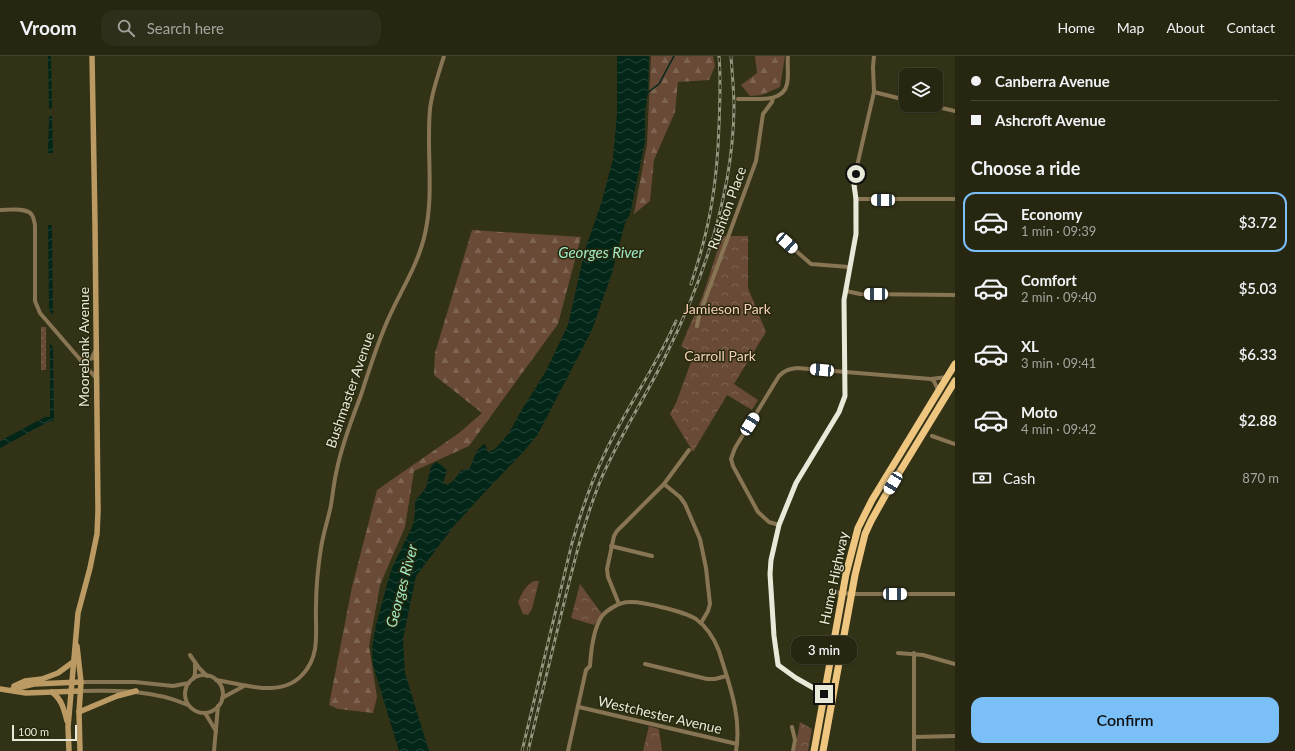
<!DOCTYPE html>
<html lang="en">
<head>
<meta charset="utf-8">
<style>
	body { margin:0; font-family:Lato,sans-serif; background:#2e2e1a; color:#f1f3f6; height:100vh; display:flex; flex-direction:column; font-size:15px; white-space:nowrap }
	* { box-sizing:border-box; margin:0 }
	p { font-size:13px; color:#a4a59f }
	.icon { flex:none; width:22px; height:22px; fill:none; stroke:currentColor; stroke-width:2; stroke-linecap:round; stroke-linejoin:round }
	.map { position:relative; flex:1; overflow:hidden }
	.sheet { display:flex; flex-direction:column; background:#262611; width:340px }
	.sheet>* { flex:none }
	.guide { display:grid; align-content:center; height:88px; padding:0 16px; background:#262611 }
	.buttons { position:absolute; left:899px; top:12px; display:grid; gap:8px }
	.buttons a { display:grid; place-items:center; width:44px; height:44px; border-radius:8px; background:#262611; box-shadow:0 1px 3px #0004,0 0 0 1px #424331; font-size:20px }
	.scale { position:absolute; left:12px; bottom:10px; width:65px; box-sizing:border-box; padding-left:4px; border:2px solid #e8e9d8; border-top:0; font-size:11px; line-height:14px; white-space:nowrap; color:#e8e9d8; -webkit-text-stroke:3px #28280d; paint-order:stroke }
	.end { position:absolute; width:18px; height:18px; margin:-9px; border:5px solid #e8e9d8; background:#111; box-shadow:0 0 0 2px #111 }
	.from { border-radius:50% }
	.bubble { position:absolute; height:28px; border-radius:12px; background:#262611; box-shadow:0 1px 3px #0004,0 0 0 1px #424331; font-size:13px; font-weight:600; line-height:28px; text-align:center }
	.car { position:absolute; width:12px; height:24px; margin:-12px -6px; border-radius:5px; box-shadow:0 0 3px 1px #0007; background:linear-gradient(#fff 24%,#345 0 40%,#fff 0 76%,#345 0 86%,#fff 0) }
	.guide b { display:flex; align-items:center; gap:14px; height:38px; font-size:15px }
	.guide b+b { border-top:1px solid #424331 }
	.guide i { width:10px; height:10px; background:#f1f3f6 }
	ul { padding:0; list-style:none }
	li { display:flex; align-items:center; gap:12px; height:60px; margin:0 8px 6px; padding:0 8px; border:2px solid transparent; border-radius:12px }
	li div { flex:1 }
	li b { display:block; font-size:15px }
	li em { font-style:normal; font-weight:600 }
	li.active { border-color:#7abff8 }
	li>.icon { width:36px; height:36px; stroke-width:1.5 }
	h2 { padding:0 16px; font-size:18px; line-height:48px }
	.pay { display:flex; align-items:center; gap:10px; height:44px; padding:0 16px; font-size:15px }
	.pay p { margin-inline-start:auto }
	.primary-button { display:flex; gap:8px; margin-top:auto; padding:8px 16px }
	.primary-button a { flex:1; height:46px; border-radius:12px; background:#7abff8; color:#111; font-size:16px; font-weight:600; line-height:46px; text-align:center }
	header { display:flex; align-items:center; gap:24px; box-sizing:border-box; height:56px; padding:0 20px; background:#262611; border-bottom:1px solid #424331 }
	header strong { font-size:19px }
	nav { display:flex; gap:22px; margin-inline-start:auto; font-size:14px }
	.search { width:280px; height:36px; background:#2e2e1a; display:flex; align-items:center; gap:10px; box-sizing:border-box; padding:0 14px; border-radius:12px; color:#a4a59f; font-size:15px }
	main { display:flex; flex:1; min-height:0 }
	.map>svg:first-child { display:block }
</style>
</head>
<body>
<header>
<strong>Vroom</strong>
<div class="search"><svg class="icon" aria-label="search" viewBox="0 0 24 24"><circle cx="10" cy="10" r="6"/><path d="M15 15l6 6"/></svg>Search here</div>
<nav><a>Home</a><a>Map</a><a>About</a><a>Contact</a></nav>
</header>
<main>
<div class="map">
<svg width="955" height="695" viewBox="0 0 955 695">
	<defs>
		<pattern id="grass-dots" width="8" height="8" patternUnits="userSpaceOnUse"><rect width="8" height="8" fill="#684a37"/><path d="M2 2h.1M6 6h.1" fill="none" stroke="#7e6453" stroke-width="1.8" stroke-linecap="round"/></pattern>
		<pattern id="forest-firs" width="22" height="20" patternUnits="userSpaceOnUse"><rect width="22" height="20" fill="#684a37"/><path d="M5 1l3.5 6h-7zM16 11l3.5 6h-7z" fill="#7e6453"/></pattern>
		<pattern id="park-crowns" width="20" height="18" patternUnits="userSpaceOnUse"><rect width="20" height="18" fill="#684a37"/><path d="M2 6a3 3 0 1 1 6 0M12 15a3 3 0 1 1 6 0" fill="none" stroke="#7e6453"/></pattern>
		<pattern id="water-waves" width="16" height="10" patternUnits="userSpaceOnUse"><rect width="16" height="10" fill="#022618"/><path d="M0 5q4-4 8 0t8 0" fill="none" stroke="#274639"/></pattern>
	</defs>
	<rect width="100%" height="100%" fill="#323217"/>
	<rect fill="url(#grass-dots)" x="41" y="271" width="5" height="43"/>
	<g fill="url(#forest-firs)">
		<path d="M651,0h62l2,10 -6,14 -31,2 -3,30 -21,48 -4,41 -16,13 13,-70z"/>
		<path d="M755,0h30l-5,31 -18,8 -12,1 -9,-11 16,-12z"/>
		<path d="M472,174l109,7 -23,87 -89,122 -55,25 -9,56 -25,58 -11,61 8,51 -4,16 -35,-4 -9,-4 23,-118 25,-97 82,-57 23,-20 -48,-38 1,-22z"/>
	</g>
	<g fill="url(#park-crowns)">
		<path d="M722,180h26v52l18,44 -32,52 24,16 -6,10 -25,-15 -34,57 -23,-38 6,-11 18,-49 -13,-8 22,-51z"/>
		<path d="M534,525h5l-7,28 -4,6 -5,-1 -5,-12c3,-8 8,-17 16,-21z"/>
		<path d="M580,528l22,30 -8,11 -23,-7z"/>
		<path d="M800,666l12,7 -4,22h-13z"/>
		<path d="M649,670l10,3 3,22h-19z"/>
	</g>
	<g fill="url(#water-waves)">
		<path d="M48,0h3l1,52 -3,1z"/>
		<path d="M617,0h32l-1,34 -3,22v29l-15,73 -5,9 -13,50 -20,57 -54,104 -14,17 -41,43 -30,33 -37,49 -13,63 2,34 24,78h-30l-26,-86 -1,-17 4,-23 15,-55 22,-45 2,-11v-13l11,-13 5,-21 5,-5 5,3 6,5 -4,13 4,2 5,-3 10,-12 8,-2c3,-8 6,-19 14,-24l2,2 1,4 2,2 6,-3 14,-16 12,-22 24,-38 23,-48 17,-75 17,-49 11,-42 4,-45z"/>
		<path d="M49,60h3l1,37h-5z"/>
		<path d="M48,169h4l1,90 -4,-5z"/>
		<path d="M50,286l3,6 1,73h-4l-50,27v-7l45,-24h5z"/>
	</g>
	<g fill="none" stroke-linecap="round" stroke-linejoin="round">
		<path stroke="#022618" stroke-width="1.5" d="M646,38l13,-10 15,-28"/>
		<g stroke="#887553" stroke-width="4">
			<path d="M874,36l32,8"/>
			<path d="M738,43c16,-1 45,5 49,-15 2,-9 0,-19 1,-28"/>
			<path d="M929,49l26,6"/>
			<path d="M856,143h99"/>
			<path d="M0,154c8,0 27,-3 32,5 2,3 2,6 3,10v76l5,12 56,65"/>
			<path d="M787,187l24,21 38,3"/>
			<path d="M846,235l14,3 95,1"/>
			<path d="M697,270l2,-10 57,-155 7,-47 9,-12 1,-4"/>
			<path d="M931,323l3,2 4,9"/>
			<path d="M932,380l23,8"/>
			<path d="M664,428l16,13 5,7 15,35 6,29 4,36 -2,7 -7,12"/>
			<path d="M779,469l-10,-3 -11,-10 -25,-46 -2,-7 4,-11 44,-72c6,-6 10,-7 18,-8l134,11 16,-2"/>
			<path d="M611,490l41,10"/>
			<path d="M834,536l17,2h104"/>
			<path d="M619,548l-11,-27 -1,-8 7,-33 3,-5 47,-47 25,-34"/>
			<path d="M898,597l25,2 32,9"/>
			<path d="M914,597v98"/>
			<path d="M190,599l9,13 8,8"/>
			<path d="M645,608l62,15h8l11,-3"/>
			<circle cx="204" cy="638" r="19"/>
			<path d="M193,623l2,-5v-10"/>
			<path d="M216,624c28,4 65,19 87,-6 18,-20 12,-43 13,-67 0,-19 2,-40 5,-59 2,-14 7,-28 10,-43 2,-12 3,-24 6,-36 5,-25 15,-50 24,-74 7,-22 14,-44 23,-66 12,-31 32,-59 40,-91 11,-43 2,-85 6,-129 2,-18 9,-36 14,-53"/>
			<path d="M81,626h54l38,4 16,-3"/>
			<path d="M80,635c37,-1 74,-1 108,14"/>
			<path d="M833,639l-9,-1 -28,-16 -17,-13 -5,-29 -4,-62 1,-13 8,-36 17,-42 43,-71 6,-16 -1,-96 12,-66 -1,-59 19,-83 -1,-25 1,-11"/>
			<path d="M222,642l22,-12"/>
			<path d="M579,651l158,37"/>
			<path d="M205,657l11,18"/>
			<path d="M792,671l3,13 -2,11"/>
			<path d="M914,681l41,-1"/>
			<path d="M214,695l4,-45"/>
			<path d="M568,695l18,-81 4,-4c1,-16 3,-37 12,-50 6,-7 18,-14 27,-14 13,-1 56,10 67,17 11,8 18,19 23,32 10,33 23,65 17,100"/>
		</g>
		<path stroke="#887553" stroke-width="5" d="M81,304l11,-2 4,-7"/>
		<g stroke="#bb9b63" stroke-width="5.5">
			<path d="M77,590l4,36 -2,30 1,39"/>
			<path d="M14,630l11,-5 17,-2 16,-6 15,-11"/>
			<path d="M0,633l26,4 54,-2"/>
			<path d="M13,633l21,-5 47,-2"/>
			<path d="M52,636c10,8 12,17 15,29"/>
			<path d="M79,656l38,-16 19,-5"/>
			<path d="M69,695l-1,-24 10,-114 12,-45 7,-34 1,-23 -3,-287 -3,-168"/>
		</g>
		<g stroke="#efc680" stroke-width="7">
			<path d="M814,695l32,-177 12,-46 14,-28 83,-136"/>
			<path d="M823,695l32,-176 10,-41 6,-13 14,-25 70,-115"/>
		</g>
		<g stroke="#969681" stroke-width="3">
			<g id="rail">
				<path d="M691,228c19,-56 26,-100 28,-158 1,-23 2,-47 0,-70"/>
				<path d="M522,695l50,-208c9,-31 19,-61 33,-90 21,-45 51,-86 71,-132"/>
				<path d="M528,695c11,-45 22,-91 33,-136 11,-44 21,-88 38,-131 18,-44 45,-84 66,-127 38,-76 68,-163 69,-250 0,-17 -2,-34 -3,-51"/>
			</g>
		</g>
		<use href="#rail" stroke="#28280d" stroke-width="1.5" stroke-dasharray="4.5" stroke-linecap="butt"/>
	</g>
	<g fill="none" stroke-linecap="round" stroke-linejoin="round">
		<path stroke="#e8e9d8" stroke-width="5" d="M824,638l-28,-16 -18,-13 -4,-29 -4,-62 1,-14 8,-35 17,-42 43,-71 6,-16 -1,-96 12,-66v-35l-2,-14 2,-11"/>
	</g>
	<g text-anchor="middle" stroke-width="3" stroke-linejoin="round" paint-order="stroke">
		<g font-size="14" fill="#e8e9d8" stroke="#28280d">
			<text transform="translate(727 152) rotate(-70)" y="5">Rushton Place</text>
			<text transform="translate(84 291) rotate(-90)" y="5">Moorebank Avenue</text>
			<text transform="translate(350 334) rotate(-71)" y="5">Bushmaster Avenue</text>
			<text transform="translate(834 522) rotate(-78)" y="5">Hume Highway</text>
			<text transform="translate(660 659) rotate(13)" y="5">Westchester Avenue</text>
		</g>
		<g font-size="14" fill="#f7d0b8" stroke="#28280d">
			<text x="727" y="258">Jamieson Park</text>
			<text x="720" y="305">Carroll Park</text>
		</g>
		<g font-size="15" font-style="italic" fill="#9febc7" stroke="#28280d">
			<text x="601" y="202">Georges River</text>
			<text transform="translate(402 530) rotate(-75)" y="5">Georges River</text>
		</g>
	</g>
</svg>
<div class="buttons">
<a><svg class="icon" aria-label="layers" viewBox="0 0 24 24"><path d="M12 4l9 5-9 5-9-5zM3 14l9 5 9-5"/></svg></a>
</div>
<div class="scale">100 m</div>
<i class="end from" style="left:856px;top:118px"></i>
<i class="end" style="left:824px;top:638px"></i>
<div class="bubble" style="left:791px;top:580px;width:66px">3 min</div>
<i class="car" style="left:883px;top:144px;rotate:270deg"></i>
<i class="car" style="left:787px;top:187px;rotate:132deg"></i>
<i class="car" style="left:876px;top:238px;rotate:270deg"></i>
<i class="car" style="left:822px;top:314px;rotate:275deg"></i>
<i class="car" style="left:750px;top:368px;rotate:32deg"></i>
<i class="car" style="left:893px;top:427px;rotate:211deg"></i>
<i class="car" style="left:895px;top:538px;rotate:90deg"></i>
</div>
<section class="sheet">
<div class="guide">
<b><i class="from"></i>Canberra Avenue</b>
<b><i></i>Ashcroft Avenue</b>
</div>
<h2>Choose a ride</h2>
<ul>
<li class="active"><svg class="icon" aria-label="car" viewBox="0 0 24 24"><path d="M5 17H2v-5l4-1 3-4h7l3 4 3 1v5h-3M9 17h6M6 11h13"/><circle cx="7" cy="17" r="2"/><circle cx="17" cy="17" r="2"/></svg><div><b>Economy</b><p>1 min · 09:39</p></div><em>$3.72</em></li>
<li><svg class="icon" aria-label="car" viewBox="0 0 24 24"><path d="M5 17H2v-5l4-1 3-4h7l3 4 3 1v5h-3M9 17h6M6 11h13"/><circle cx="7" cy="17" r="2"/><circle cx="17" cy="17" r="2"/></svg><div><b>Comfort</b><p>2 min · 09:40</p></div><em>$5.03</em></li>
<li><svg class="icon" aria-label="car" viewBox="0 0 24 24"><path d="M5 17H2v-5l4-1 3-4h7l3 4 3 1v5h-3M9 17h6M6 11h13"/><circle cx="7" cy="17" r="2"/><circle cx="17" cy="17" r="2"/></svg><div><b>XL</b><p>3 min · 09:41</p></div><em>$6.33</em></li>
<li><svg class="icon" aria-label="car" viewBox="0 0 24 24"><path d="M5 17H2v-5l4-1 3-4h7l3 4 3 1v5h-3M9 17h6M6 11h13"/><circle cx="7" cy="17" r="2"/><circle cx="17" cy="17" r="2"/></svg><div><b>Moto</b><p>4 min · 09:42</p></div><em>$2.88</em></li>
</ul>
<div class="pay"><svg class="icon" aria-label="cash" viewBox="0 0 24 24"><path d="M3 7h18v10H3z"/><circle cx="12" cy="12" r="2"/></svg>Cash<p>870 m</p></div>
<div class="primary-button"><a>Confirm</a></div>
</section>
</main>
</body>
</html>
